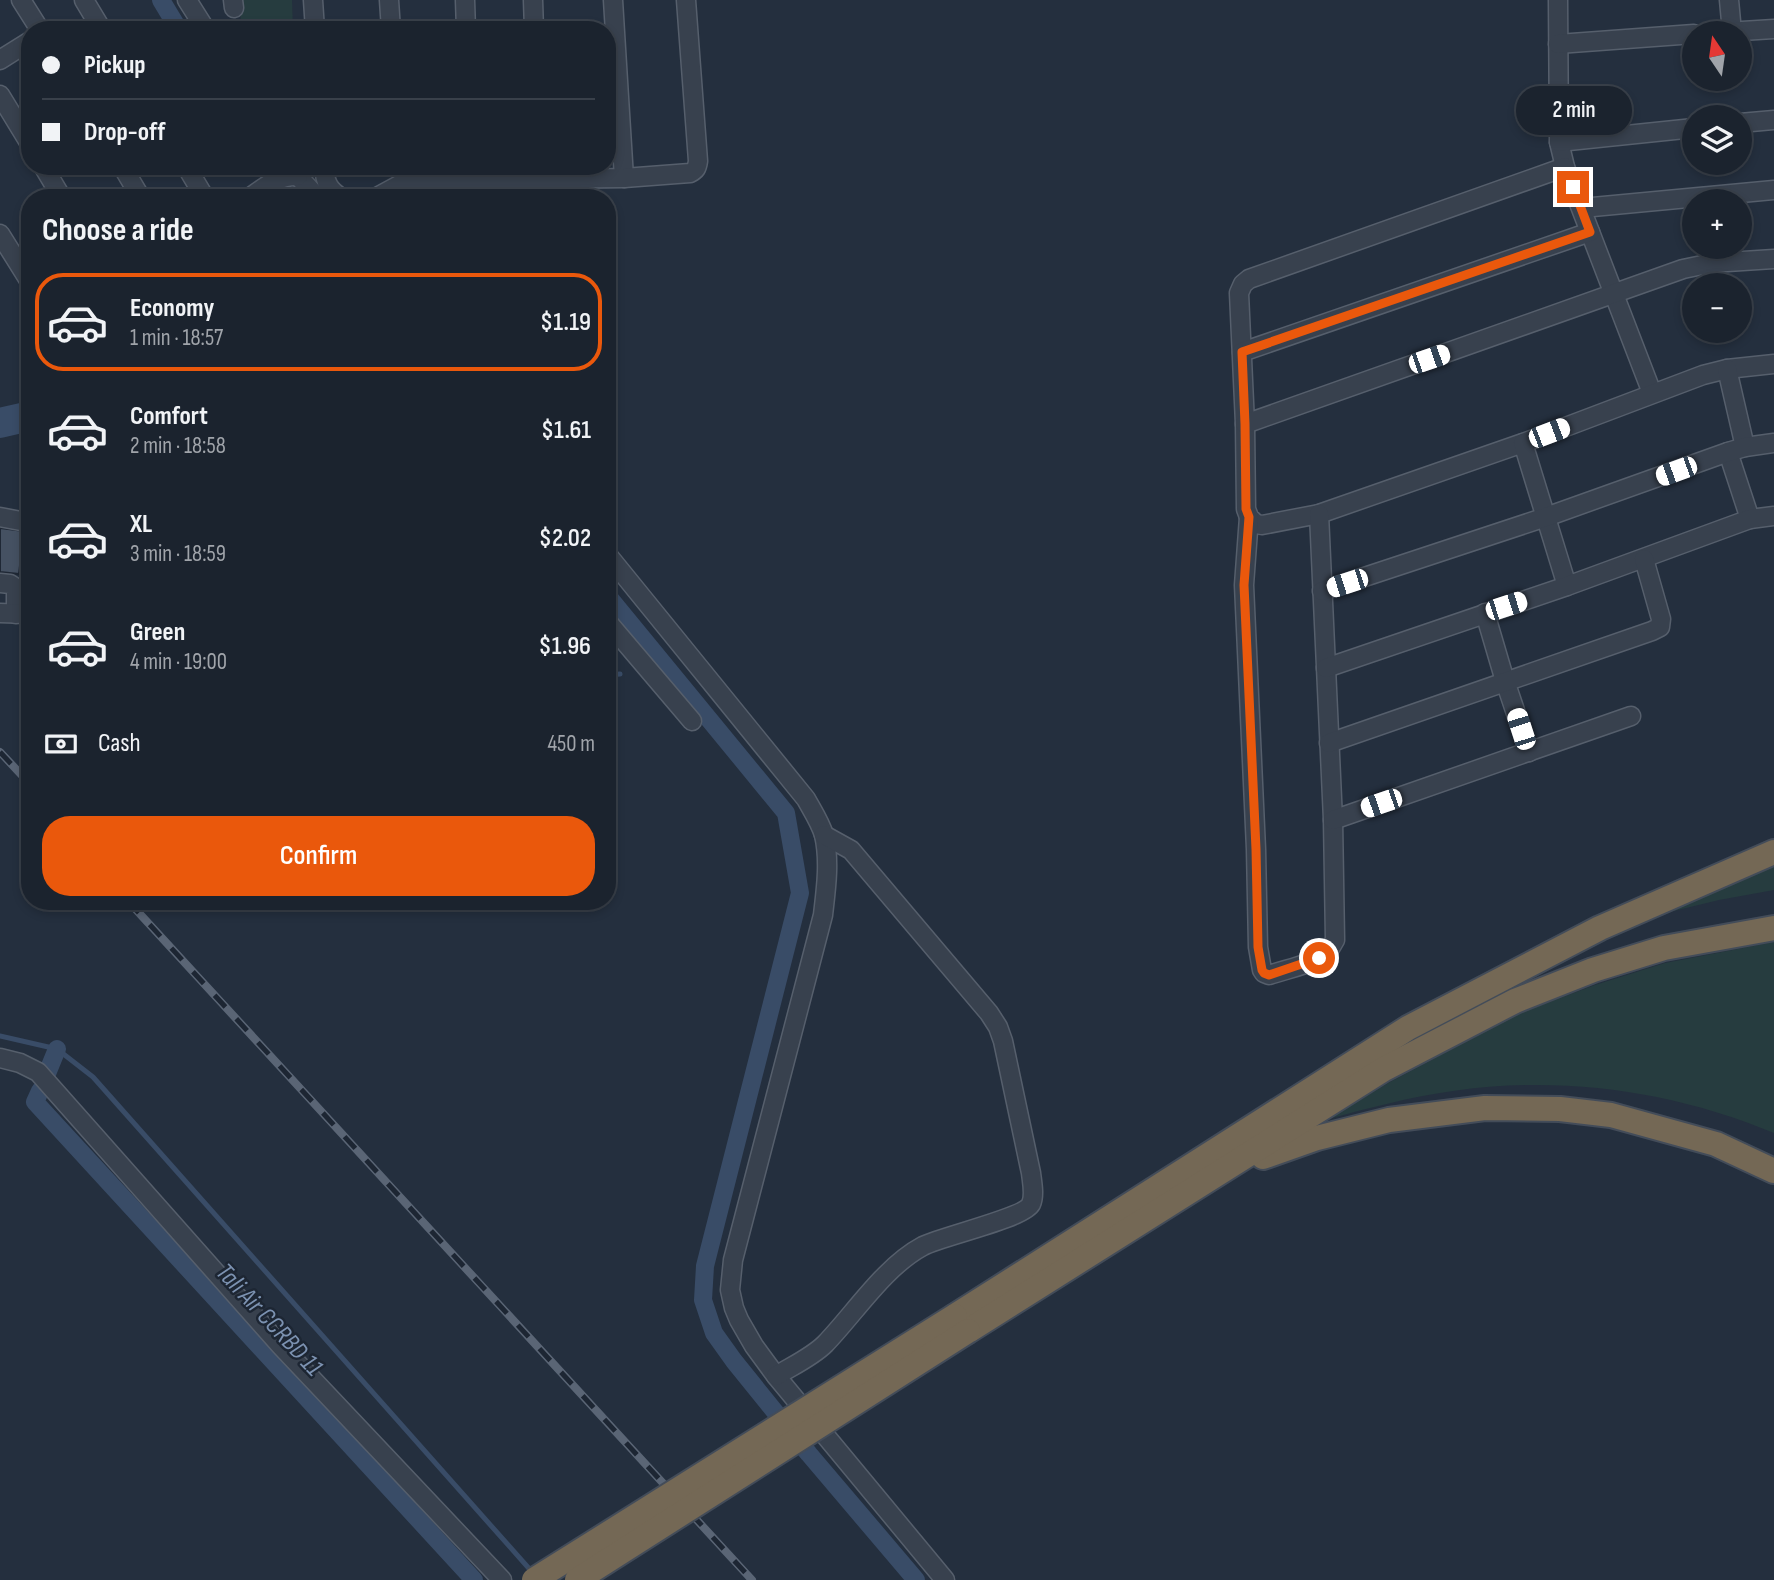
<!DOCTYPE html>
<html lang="en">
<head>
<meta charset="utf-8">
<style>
	body { margin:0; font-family:"Sofia Sans Condensed",sans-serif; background:#282f3a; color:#f1f3f6; height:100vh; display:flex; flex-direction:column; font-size:26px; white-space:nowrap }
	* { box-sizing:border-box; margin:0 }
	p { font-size:23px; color:#a0a4aa }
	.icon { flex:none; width:38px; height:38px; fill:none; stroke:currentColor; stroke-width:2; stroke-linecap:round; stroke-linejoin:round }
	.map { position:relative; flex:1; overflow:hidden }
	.drawer { position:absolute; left:21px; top:189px; width:595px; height:721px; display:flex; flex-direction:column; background:#1b232e; border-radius:28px; box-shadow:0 4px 10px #0003,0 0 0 2px #39404a }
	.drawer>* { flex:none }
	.hud { position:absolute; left:21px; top:21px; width:595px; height:154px; border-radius:28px; box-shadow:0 4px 10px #0003,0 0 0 2px #39404a; display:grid; align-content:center; height:154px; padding:0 21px; background:#1b232e }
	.needle { width:46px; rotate:347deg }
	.fabs { position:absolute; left:1682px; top:21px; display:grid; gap:14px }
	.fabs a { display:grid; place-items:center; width:70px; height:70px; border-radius:50%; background:#1b232e; box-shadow:0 4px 10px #0003,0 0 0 2px #39404a; font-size:35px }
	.end { position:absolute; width:32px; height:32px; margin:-16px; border:9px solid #ea580c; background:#fff; box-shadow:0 0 0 4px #fff }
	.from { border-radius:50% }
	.bubble { position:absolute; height:49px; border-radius:24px; background:#1b232e; box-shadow:0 4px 10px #0003,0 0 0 2px #39404a; font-size:23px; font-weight:600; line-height:49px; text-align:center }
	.car { position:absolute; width:21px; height:42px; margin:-21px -10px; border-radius:9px; box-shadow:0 0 5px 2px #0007; background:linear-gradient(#fff 24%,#345 0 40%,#fff 0 76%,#345 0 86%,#fff 0) }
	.hud b { display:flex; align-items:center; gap:24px; height:66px; font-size:26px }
	.hud b+b { border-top:2px solid #39404a }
	.hud i { width:18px; height:18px; background:#f1f3f6 }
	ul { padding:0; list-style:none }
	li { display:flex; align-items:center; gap:21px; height:98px; margin:0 14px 10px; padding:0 7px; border:4px solid transparent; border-radius:28px }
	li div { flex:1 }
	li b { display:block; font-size:26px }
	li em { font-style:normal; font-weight:600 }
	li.active { border-color:#ea580c }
	li>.icon { width:63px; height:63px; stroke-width:1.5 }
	h2 { padding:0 21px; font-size:32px; line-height:84px }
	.pay { display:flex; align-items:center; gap:18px; height:77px; padding:0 21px; font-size:26px }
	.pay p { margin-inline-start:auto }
	.primary-button { display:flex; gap:14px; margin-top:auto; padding:14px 21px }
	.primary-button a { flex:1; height:80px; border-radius:28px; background:#ea580c; color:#fff; font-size:28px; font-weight:600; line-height:80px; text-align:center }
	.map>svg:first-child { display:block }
</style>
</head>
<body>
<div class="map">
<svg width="1774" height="1580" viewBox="0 0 1774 1580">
	<rect width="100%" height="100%" fill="#242f3e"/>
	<g fill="#263c3f">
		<path d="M240,0h52l1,30h-52z"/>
		<path d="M1774,863v27l-55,10 -74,18z"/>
		<path d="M1774,942v191c-100,-42 -213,-58 -321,-42 -43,6 -84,17 -125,28l62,-37 130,-69 75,-28 70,-22z"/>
	</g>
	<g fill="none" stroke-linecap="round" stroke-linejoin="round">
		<g stroke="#394c67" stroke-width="5">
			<path d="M607,675l13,-1"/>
			<path d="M0,1036l57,13 36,28 440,496"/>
		</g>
		<g stroke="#394c67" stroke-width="18">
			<path d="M161,0l18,30"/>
			<path d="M263,166l2,4"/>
			<path d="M607,595l179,218 14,80 -95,373 -2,34 11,33 20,28 75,93 107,126"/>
			<path d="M46,1076l11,-27"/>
			<path d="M40,1091l-5,11 439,478"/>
		</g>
		<path stroke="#394c67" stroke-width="30" d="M0,423l30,-7"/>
	</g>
	<path fill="#455162" stroke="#1f2835" stroke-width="2" d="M0,528l24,3 -5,43 -19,-2z"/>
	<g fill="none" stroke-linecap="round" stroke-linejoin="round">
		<g stroke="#565f6c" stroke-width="21">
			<g id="minor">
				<path d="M21,0l19,30"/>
				<path d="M84,0l18,30"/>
				<path d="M187,0l19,30"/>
				<path d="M233,0l1,8"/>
				<path d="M313,0l2,30"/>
				<path d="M389,0l2,30"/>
				<path d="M465,0l1,30"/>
				<path d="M533,0l1,30"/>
				<path d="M613,0l11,178"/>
				<path d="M1558,0l1,142 6,25 87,226"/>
				<path d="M1729,0l3,32"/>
				<path d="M1710,33l64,-4"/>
				<path d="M1558,44l136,-10"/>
				<path d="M0,60l30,-19"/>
				<path d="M0,95l30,49"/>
				<path d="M1740,123l34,-3"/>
				<path d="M1559,142l135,-14"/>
				<path d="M43,166l19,32"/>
				<path d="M122,166l19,32"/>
				<path d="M186,166l19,32"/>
				<path d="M292,166l6,10 20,22"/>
				<path d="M324,166c1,16 4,24 18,32"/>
				<path d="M1565,167l-316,112 -6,5 -4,9 6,131 1,85 3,8 7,7 6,1 57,-11 204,-71 180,-68 24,-6 47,-5"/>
				<path d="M249,198c16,-11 29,-23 49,-22"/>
				<path d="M371,198l6,-1 24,-13 141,-5 82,-1 66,-5c6,-3 7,-5 8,-12l-12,-161"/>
				<path d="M1582,208l192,-18"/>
				<path d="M0,234l30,48"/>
				<path d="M1242,352l348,-120"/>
				<path d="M1727,369l18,78"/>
				<path d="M1245,424l438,-155 29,-6 62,-4"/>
				<path d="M1523,443l44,143"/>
				<path d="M1728,452l22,67"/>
				<path d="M0,517l26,5"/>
				<path d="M1249,517l-5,68 12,264 2,98 4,23 2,3 5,2c23,-8 55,-11 66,-35l-2,-120 -14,-306"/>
				<path d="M607,554l199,245c6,11 14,23 18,36 6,26 2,54 -1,80l-90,345 -3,30 4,18 5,12 15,26 22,30 169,204"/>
				<path d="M0,583l10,1 6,4v26"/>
				<path d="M1322,591l224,-74 182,-65 17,-5 29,-4"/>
				<path d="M0,613l30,1"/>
				<path d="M1485,613l20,68 24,71"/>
				<path d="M607,621l85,100"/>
				<path d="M1326,668l241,-82 183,-67 24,-3"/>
				<path d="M1329,743l323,-112 8,-4 1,-8 -17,-60"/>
				<path d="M1333,820l298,-104"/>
				<path d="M0,1058l20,5 18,9 242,273 222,235"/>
				<path d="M776,1376c16,-10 36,-19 49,-32 30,-31 59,-77 98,-98 20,-10 101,-28 108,-42 4,-9 1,-22 0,-31l-28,-132 -5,-14 -9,-14 -138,-163 -27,-15"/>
			</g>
		</g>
		<g stroke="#434c59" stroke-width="28">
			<g id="highway">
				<path d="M1263,1157l54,-19 72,-18 96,-12 75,1 51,6 105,29 58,27"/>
				<path d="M955,1316l453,-288 192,-100 174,-76"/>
				<path d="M968,1331l416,-262 131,-68 78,-31 71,-22 110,-20"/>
			</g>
		</g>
		<use href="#minor" stroke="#38414e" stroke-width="18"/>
		<use href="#highway" stroke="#746855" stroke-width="24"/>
		<g stroke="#5a6575" stroke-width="8">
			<g id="rail">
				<path d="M0,752l30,32"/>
				<path d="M128,901l624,679"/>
			</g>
		</g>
		<use href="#rail" stroke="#1d2633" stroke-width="5" stroke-dasharray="16" stroke-linecap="butt"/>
		<g stroke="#434c59" stroke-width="28" stroke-linecap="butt">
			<g id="highway-bridge">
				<path d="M534,1580l421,-264"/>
				<path d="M577,1580l391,-249"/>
			</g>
		</g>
		<use href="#highway-bridge" stroke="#746855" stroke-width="24"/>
	</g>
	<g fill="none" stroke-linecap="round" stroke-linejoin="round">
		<path stroke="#ea580c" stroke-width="9" d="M1319,958l-50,17 -5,-2 -2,-3 -4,-23 -2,-98 -12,-264 5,-68 -3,-8 -1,-85 -3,-72 348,-120 -17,-45"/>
	</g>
	<g text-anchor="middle" stroke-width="5" stroke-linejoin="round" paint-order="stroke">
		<g font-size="26" font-style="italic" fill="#7c92b1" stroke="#1d2633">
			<text transform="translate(270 1319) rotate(47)" y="9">Tali Air CCRBD 11</text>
		</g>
	</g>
</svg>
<div class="fabs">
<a><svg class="needle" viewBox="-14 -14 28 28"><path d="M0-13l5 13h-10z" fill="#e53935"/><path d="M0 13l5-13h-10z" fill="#a0a4aa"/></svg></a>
<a><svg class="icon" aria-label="layers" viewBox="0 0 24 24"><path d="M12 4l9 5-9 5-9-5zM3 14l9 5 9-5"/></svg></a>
<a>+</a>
<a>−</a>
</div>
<i class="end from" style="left:1319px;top:958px"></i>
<i class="end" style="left:1573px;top:187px"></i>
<div class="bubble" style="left:1516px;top:86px;width:116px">2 min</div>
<i class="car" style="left:1429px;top:359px;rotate:71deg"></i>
<i class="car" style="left:1549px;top:433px;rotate:69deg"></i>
<i class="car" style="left:1676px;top:471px;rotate:250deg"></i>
<i class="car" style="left:1347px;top:583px;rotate:252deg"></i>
<i class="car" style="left:1506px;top:606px;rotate:72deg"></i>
<i class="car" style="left:1521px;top:729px;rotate:342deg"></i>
<i class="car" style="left:1381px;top:803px;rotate:251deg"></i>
<div class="hud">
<b><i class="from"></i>Pickup</b>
<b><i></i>Drop-off</b>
</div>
<section class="drawer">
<h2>Choose a ride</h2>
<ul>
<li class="active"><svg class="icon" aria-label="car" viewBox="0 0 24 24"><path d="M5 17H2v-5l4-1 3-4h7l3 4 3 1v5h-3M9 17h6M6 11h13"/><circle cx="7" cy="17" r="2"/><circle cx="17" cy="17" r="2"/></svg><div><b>Economy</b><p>1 min · 18:57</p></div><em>$1.19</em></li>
<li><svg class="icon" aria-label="car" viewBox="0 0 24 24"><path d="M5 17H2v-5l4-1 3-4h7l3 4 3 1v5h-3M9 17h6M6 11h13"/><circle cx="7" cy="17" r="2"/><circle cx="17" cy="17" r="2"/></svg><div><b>Comfort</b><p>2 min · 18:58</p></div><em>$1.61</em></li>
<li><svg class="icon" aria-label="car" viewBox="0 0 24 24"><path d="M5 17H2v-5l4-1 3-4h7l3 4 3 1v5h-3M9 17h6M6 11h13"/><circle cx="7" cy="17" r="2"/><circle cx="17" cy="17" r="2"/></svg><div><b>XL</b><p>3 min · 18:59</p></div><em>$2.02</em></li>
<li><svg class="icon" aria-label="car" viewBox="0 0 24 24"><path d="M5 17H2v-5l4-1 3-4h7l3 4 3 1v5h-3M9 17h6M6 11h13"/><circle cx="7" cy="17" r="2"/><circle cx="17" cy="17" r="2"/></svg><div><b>Green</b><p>4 min · 19:00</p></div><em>$1.96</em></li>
</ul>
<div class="pay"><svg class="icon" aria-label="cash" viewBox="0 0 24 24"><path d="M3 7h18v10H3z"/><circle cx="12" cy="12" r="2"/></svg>Cash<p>450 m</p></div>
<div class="primary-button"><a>Confirm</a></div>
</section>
</div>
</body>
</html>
